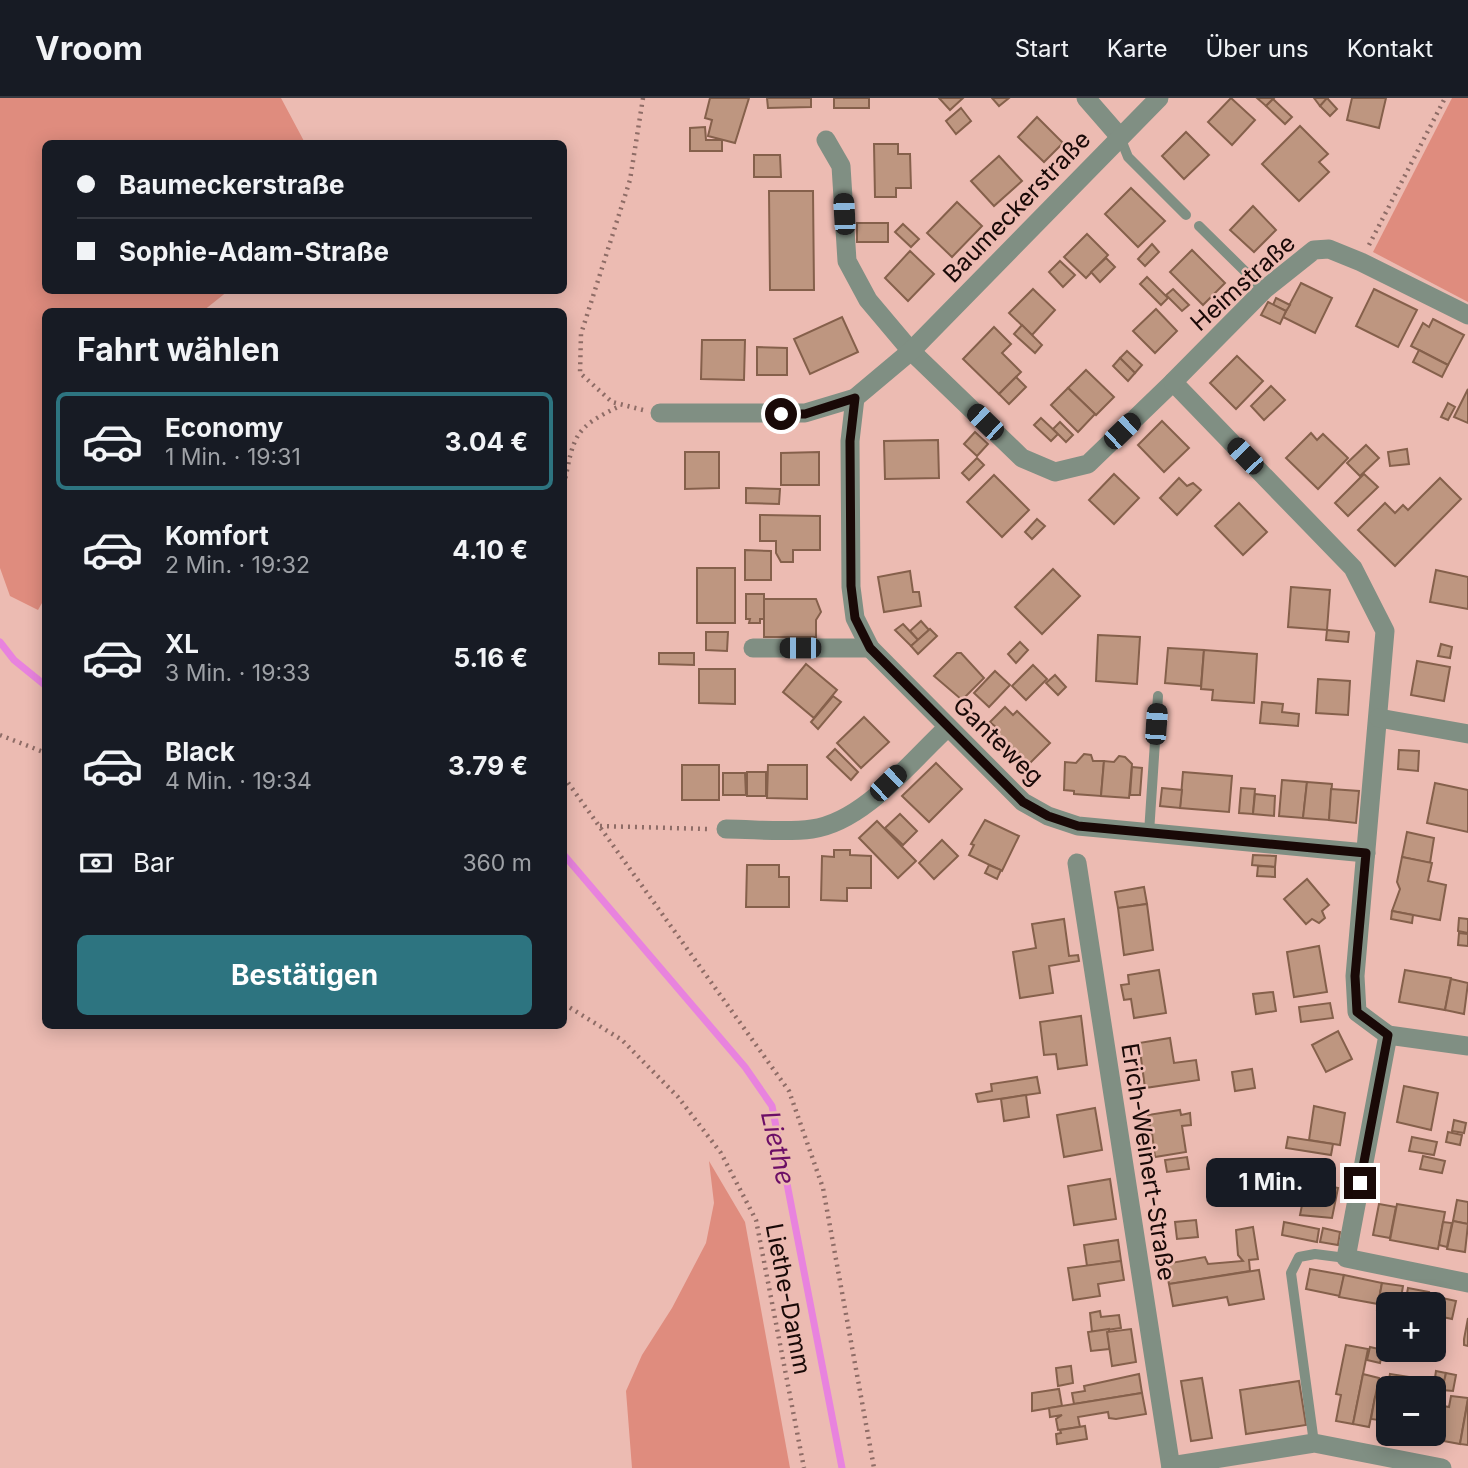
<!DOCTYPE html>
<html lang="de">
<head>
<meta charset="utf-8">
<style>
	body { margin:0; font-family:Inter,sans-serif; background:#242831; color:#f1f3f6; height:100vh; display:flex; flex-direction:column; font-size:26px; white-space:nowrap }
	* { box-sizing:border-box; margin:0 }
	p { font-size:23px; color:#9ea1a6 }
	.icon { flex:none; width:38px; height:38px; fill:none; stroke:currentColor; stroke-width:2; stroke-linecap:round; stroke-linejoin:round }
	.map { position:relative; flex:1; overflow:hidden }
	.side { position:absolute; left:42px; top:210px; width:525px; height:721px; display:flex; flex-direction:column; background:#171b24; border-radius:10px; box-shadow:0 4px 18px #0003 }
	.side>* { flex:none }
	.guide { position:absolute; left:42px; top:42px; width:525px; height:154px; border-radius:10px; box-shadow:0 4px 18px #0003; display:grid; align-content:center; height:154px; padding:0 35px; background:#171b24 }
	.tools { position:absolute; left:1376px; top:1194px; display:grid; gap:14px }
	.tools a { display:grid; place-items:center; width:70px; height:70px; border-radius:10px; background:#171b24; box-shadow:0 4px 18px #0003; font-size:35px }
	.end { position:absolute; width:32px; height:32px; margin:-16px; border:9px solid #190907; background:#fff; box-shadow:0 0 0 4px #fff }
	.from { border-radius:50% }
	.bubble { position:absolute; height:49px; border-radius:10px; background:#171b24; box-shadow:0 4px 18px #0003; font-size:23px; font-weight:700; line-height:49px; text-align:center }
	.car { position:absolute; width:21px; height:42px; margin:-21px -10px; border-radius:9px; box-shadow:0 0 5px 2px #0007; background:linear-gradient(#222 24%,#8ab4d8 0 40%,#222 0 76%,#8ab4d8 0 86%,#222 0) }
	.guide b { display:flex; align-items:center; gap:24px; height:66px; font-size:26px }
	.guide b+b { border-top:2px solid #363941 }
	.guide i { width:18px; height:18px; background:#f1f3f6 }
	ul { padding:0; list-style:none }
	li { display:flex; align-items:center; gap:21px; height:98px; margin:0 14px 10px; padding:0 21px; border:4px solid transparent; border-radius:10px }
	li div { flex:1 }
	li b { display:block; font-size:26px }
	li em { font-style:normal; font-weight:700 }
	li.active { border-color:#2d7480 }
	li>.icon { width:63px; height:63px; stroke-width:1.5 }
	h2 { padding:0 35px; font-size:32px; line-height:84px }
	.pay { display:flex; align-items:center; gap:18px; height:77px; padding:0 35px; font-size:26px }
	.pay p { margin-inline-start:auto }
	.action { display:flex; gap:14px; margin-top:auto; padding:14px 35px }
	.action a { flex:1; height:80px; border-radius:10px; background:#2d7480; color:#fff; font-size:28px; font-weight:700; line-height:80px; text-align:center }
	header { display:flex; align-items:center; gap:42px; box-sizing:border-box; height:98px; padding:0 35px; background:#171b24; border-bottom:2px solid #363941 }
	header strong { font-size:33px }
	nav { display:flex; gap:38px; margin-inline-start:auto; font-size:24px }
	.map>svg:first-child { display:block }
</style>
</head>
<body>
<header>
<strong>Vroom</strong>
<nav><a>Start</a><a>Karte</a><a>Über uns</a><a>Kontakt</a></nav>
</header>
<div class="map">
<svg width="1468" height="1370" viewBox="0 0 1468 1370">
	<rect width="100%" height="100%" fill="#ecbbb2"/>
	<g fill="#df8c7e">
		<path d="M0,0h281l24,45 -259,1v146l182,1 -25,20 -157,1v284l-8,14 -28,-14 -10,-28z"/>
		<path d="M1452,0h16v204l-95,-50z"/>
		<path d="M709,1063l36,61 45,246h-158l-6,-77 16,-36 30,-47 34,-65 8,-40z"/>
	</g>
	<g fill="none" stroke-linecap="round" stroke-linejoin="round">
		<g stroke="#e883de" stroke-width="7">
			<path d="M0,544l14,18 32,26"/>
			<path d="M564,757l181,212 27,39 70,362"/>
		</g>
	</g>
	<g fill="#be9680" stroke="#85604b" stroke-width="2">
		<path d="M710,0h39l-14,45 -27,-7 4,-16 -7,-2z"/>
		<path d="M767,0h44v9l-43,1z"/>
		<rect x="834" y="0" width="35" height="10"/>
		<path d="M939,0h24l-13,12z"/>
		<path d="M992,0h17l-10,8z"/>
		<path d="M1231,0l24,22 -23,25 -24,-23z"/>
		<path d="M1257,0h17l-8,8z"/>
		<path d="M1314,0h14l-8,8z"/>
		<path d="M1327,0l10,11 -7,7 -10,-10z"/>
		<path d="M1352,0h34l-7,30 -32,-8z"/>
		<path d="M1273,1l19,18 -7,7 -19,-18z"/>
		<path d="M961,10l10,13 -15,13 -10,-13z"/>
		<path d="M1037,19l26,26 -19,19 -26,-25z"/>
		<path d="M1300,28l28,28 -9,8 10,10 -30,29 -37,-37z"/>
		<path d="M705,29l1,13h16v11h-32v-23z"/>
		<path d="M1186,34l23,23 -25,24 -22,-23z"/>
		<path d="M874,46h24v10h12l1,34h-15v9h-21z"/>
		<path d="M754,57h26l1,22h-27z"/>
		<path d="M999,58l23,25 -28,25 -23,-25z"/>
		<path d="M1131,90l34,33 -27,26 -33,-33z"/>
		<path d="M769,93h44l1,99h-44z"/>
		<path d="M957,104l25,24 -30,31 -25,-24z"/>
		<path d="M1253,108l23,24 -22,22 -24,-22z"/>
		<rect x="857" y="125" width="31" height="19"/>
		<path d="M903,126l16,15 -8,8 -16,-15z"/>
		<path d="M1087,136l21,21 -22,23 -22,-21z"/>
		<path d="M1152,146l7,8 -14,14 -7,-7z"/>
		<path d="M1192,152l33,33 -22,22 -33,-33z"/>
		<path d="M910,153l24,23 -26,27 -23,-23z"/>
		<path d="M1106,160l9,9 -15,15 -9,-10z"/>
		<path d="M1060,163l15,14 -12,12 -14,-15z"/>
		<path d="M1147,179l21,21 -7,7 -21,-21z"/>
		<path d="M1301,185l31,15 -17,35 -32,-16z"/>
		<path d="M1033,191l22,21 -23,25 -23,-22z"/>
		<path d="M1173,191l16,16 -7,6 -16,-16z"/>
		<path d="M1374,191l43,21 -19,37 -42,-21z"/>
		<path d="M1276,200l14,7 -4,6 -13,-6z"/>
		<path d="M1268,204l18,9 -6,13 -19,-9z"/>
		<path d="M1156,211l21,22 -22,22 -22,-22z"/>
		<path d="M842,219l16,35 -48,22 -16,-35z"/>
		<path d="M1433,221l31,16 -16,30 -37,-19 12,-23 6,4z"/>
		<path d="M1022,227l20,20 -7,8 -21,-19z"/>
		<path d="M994,229l17,17 -9,9 19,19 -22,22 -36,-35z"/>
		<path d="M702,242h43l-1,40 -43,-1z"/>
		<path d="M757,249l30,1v27h-30z"/>
		<path d="M1419,252l29,15 -6,12 -29,-15z"/>
		<path d="M1127,253l15,14 -7,8 -15,-15z"/>
		<path d="M1237,258l26,25 -27,28 -26,-26z"/>
		<path d="M1120,260l15,15 -7,8 -15,-15z"/>
		<path d="M1086,272l28,27 -18,18 -28,-27z"/>
		<path d="M1016,279l10,10 -17,17 -10,-10z"/>
		<path d="M1271,288l14,14 -21,20 -13,-14z"/>
		<path d="M1068,290l27,26 -17,18 -27,-27z"/>
		<path d="M1468,291v34l-14,-6z"/>
		<path d="M1448,305l7,4 -7,13 -7,-3z"/>
		<path d="M1041,320l17,16 -7,7 -17,-16z"/>
		<path d="M1162,323l27,27 -25,24 -26,-27z"/>
		<path d="M1060,324l13,13 -7,7 -13,-13z"/>
		<path d="M975,334l13,12 -11,12 -13,-12z"/>
		<path d="M1311,335l6,7 6,-6 25,24 -30,31 -32,-31z"/>
		<path d="M938,342l1,38 -54,1 -1,-38z"/>
		<path d="M1366,347l13,13 -19,18 -13,-13z"/>
		<path d="M1407,351l2,15 -19,2 -2,-14z"/>
		<path d="M685,354h34v36l-34,1z"/>
		<path d="M819,354v33h-38v-32z"/>
		<path d="M977,360l7,7 -15,15 -7,-7z"/>
		<path d="M1114,376l25,24 -25,26 -25,-24z"/>
		<path d="M1364,376l14,13 -30,29 -13,-13z"/>
		<path d="M994,377l35,35 -27,27 -35,-35z"/>
		<path d="M1179,380l8,8 6,-3 8,7 -24,25 -17,-17z"/>
		<path d="M1440,380l21,21 -66,67 -37,-36 27,-27 10,10 8,-8 5,5z"/>
		<path d="M746,390l34,1 -1,15 -33,-1z"/>
		<path d="M1239,405l28,29 -24,23 -28,-29z"/>
		<path d="M760,417l60,1v34h-27v12h-12l-5,-9v-12h-16z"/>
		<path d="M1037,421l8,7 -13,13 -7,-7z"/>
		<path d="M745,452l26,1v29h-26z"/>
		<rect x="697" y="470" width="38" height="55"/>
		<path d="M1053,471l27,27 -38,38 -27,-27z"/>
		<path d="M1436,472l32,7v32l-38,-7z"/>
		<path d="M910,473l3,21h6l2,14 -37,6 -6,-35z"/>
		<path d="M1291,489l39,3 -3,40 -39,-3z"/>
		<path d="M746,496h18v25h-4v4h-11l1,-4h-4z"/>
		<path d="M764,501h52l5,13 -5,8v17h-52z"/>
		<path d="M921,523l8,9 -11,10 -8,-9z"/>
		<path d="M903,526l15,16 -7,6 -16,-16z"/>
		<path d="M930,531l7,7 -19,18 -7,-8z"/>
		<path d="M1327,532l22,2 -1,10 -22,-2z"/>
		<path d="M706,534h22l-1,19 -21,-1z"/>
		<path d="M1098,537l42,2 -3,47 -41,-3z"/>
		<path d="M1020,544l8,8 -12,13 -8,-9z"/>
		<path d="M1441,546l11,3 -2,11 -12,-2z"/>
		<path d="M1168,550l36,2 -3,36 -36,-3z"/>
		<path d="M1204,552l53,4 -3,49 -42,-3 1,-10 -12,-1z"/>
		<path d="M659,555h35v12l-35,-1z"/>
		<path d="M957,555h4l23,25 -22,22 -28,-24z"/>
		<path d="M1417,563l33,6 -6,34 -33,-6z"/>
		<path d="M806,566l31,26 -23,28 -31,-26z"/>
		<path d="M1033,567l14,14 -21,21 -14,-14z"/>
		<path d="M699,571h36v35l-36,-1z"/>
		<path d="M995,573l15,14 -21,22 -15,-14z"/>
		<path d="M1055,577l11,12 -8,8 -12,-12z"/>
		<path d="M1318,581l32,2 -2,34 -32,-2z"/>
		<path d="M833,598l8,6 -23,27 -7,-7z"/>
		<path d="M1262,604l21,2 -1,8 17,2 -1,12 -38,-3z"/>
		<path d="M1005,609l8,8 4,-4 33,32 -23,23 -33,-33 4,-4 -8,-7z"/>
		<path d="M864,619l25,25 -28,26 -24,-25z"/>
		<path d="M835,651l23,23 -7,8 -24,-23z"/>
		<path d="M1399,652l20,1 -1,20 -20,-2z"/>
		<path d="M1084,656l7,1 2,6h11l-3,35 -27,-2v-3l-10,-1 1,-28 11,1z"/>
		<path d="M1119,658l6,1 7,7 -3,34 -28,-2 3,-35 10,1z"/>
		<path d="M936,665l26,26 -33,33 -27,-26z"/>
		<rect x="682" y="667" width="37" height="35"/>
		<path d="M768,667h39v34l-40,-1z"/>
		<path d="M1132,669l10,1 -2,27h-10z"/>
		<rect x="747" y="674" width="19" height="24"/>
		<path d="M1183,674l49,4 -3,36 -49,-4z"/>
		<path d="M723,675h22l1,22h-23z"/>
		<path d="M1282,682l25,2 -4,36 -24,-2z"/>
		<path d="M1307,684l25,2 -3,36 -26,-2z"/>
		<path d="M1435,685l33,7v42l-41,-9z"/>
		<path d="M1162,690l20,2 -2,18 -20,-2z"/>
		<path d="M1241,690l14,1 -2,25 -14,-1z"/>
		<path d="M1331,691l28,2 -3,32 -27,-3z"/>
		<path d="M1255,696l20,2 -1,20 -21,-2z"/>
		<path d="M900,716l17,17 -14,14 -18,-17z"/>
		<path d="M985,722l34,16 -17,35 -33,-16 5,-10 -3,-1z"/>
		<path d="M877,723l39,40 -18,17 -39,-40z"/>
		<path d="M1407,734l27,6 -4,25 -28,-6z"/>
		<path d="M942,742l16,16 -24,23 -15,-16z"/>
		<path d="M834,752h16v5l21,1v32h-24v13l-26,-1 1,-44 12,1z"/>
		<path d="M1253,757l23,1 -1,11 -23,-2z"/>
		<path d="M1402,759l30,6 -4,18 18,4 -6,35 -48,-9 8,-22 -3,-7z"/>
		<path d="M747,767h32v12h10v30h-43z"/>
		<path d="M989,767l12,5 -4,9 -12,-6z"/>
		<path d="M1258,768l17,1v10l-18,-1z"/>
		<path d="M1307,781l22,26 -7,6 3,7 -6,5 -7,-4 -6,5 -22,-25z"/>
		<path d="M1144,789l3,17 -29,4 -3,-16z"/>
		<path d="M1147,806l6,46 -29,5 -6,-47z"/>
		<path d="M1392,813l21,4 -1,8 -21,-4z"/>
		<path d="M1459,820l9,1v14l-10,-2z"/>
		<path d="M1064,821l5,37 9,-1 1,6 -30,5 4,27 -33,5 -7,-46 23,-4 -4,-24z"/>
		<path d="M1459,835l9,1v12l-10,-1z"/>
		<path d="M1319,848l8,46 -33,5 -7,-45z"/>
		<path d="M1159,872l7,43 -32,5 -3,-19 -7,1 -3,-15 8,-1 -1,-9z"/>
		<path d="M1405,872l46,8 -6,32 -46,-8z"/>
		<path d="M1451,881l17,4 -4,31 -19,-4z"/>
		<path d="M1273,894l3,19 -20,3 -3,-20z"/>
		<path d="M1330,905l3,15 -32,4 -2,-15z"/>
		<path d="M1081,918l6,49 -29,4 -2,-15 -12,1 -4,-33z"/>
		<path d="M1338,933l14,28 -26,13 -14,-27z"/>
		<path d="M1170,940l4,25 22,-3 3,20 -54,8 -6,-45z"/>
		<path d="M1252,971l3,19 -20,3 -3,-19z"/>
		<path d="M1037,979l3,16 -62,9 -2,-8 16,-3 -1,-7z"/>
		<path d="M1404,988l34,7 -7,37 -34,-8z"/>
		<path d="M1026,997l3,22 -25,4 -3,-22z"/>
		<path d="M1314,1008l31,7 -5,32 -31,-5z"/>
		<path d="M1095,1010l7,42 -38,7 -7,-42z"/>
		<path d="M1180,1012l1,5 9,-2 1,12 -9,1 4,26 -31,5 -3,-24 -7,1 -2,-7 7,-1 -2,-11z"/>
		<path d="M1454,1022l12,3 -2,10 -12,-2z"/>
		<path d="M1448,1034l14,3 -2,10 -14,-3z"/>
		<path d="M1288,1039l45,7 -2,11 -45,-7z"/>
		<path d="M1412,1039l25,5 -3,13 -25,-4z"/>
		<path d="M1423,1058l22,5 -3,12 -22,-4z"/>
		<path d="M1187,1059l2,12 -22,3 -2,-12z"/>
		<path d="M1315,1080l11,2 -1,5 13,3 -6,30 -32,-3 7,-35 8,1z"/>
		<path d="M1110,1081l6,40 -42,6 -6,-39z"/>
		<path d="M1457,1102l11,2v22l-15,-3z"/>
		<path d="M1379,1106l17,3 -6,31 -17,-3z"/>
		<path d="M1397,1106l48,8 -7,37 -48,-9z"/>
		<path d="M1196,1122l2,17 -21,2 -2,-17z"/>
		<path d="M1453,1123l15,3 -3,28 -18,-3z"/>
		<path d="M1284,1124l35,7 -2,13 -35,-7z"/>
		<path d="M1443,1124l9,1 -5,24 -8,-2z"/>
		<path d="M1253,1129l5,32 -9,1 1,11 -81,13 -4,-20 40,-7 3,7 35,-3 -5,-6 -2,-25z"/>
		<path d="M1323,1130l17,4 -2,13 -18,-3z"/>
		<path d="M1118,1142l3,21 -34,5 -3,-21z"/>
		<path d="M1121,1163l3,19 -26,4 2,12 -27,4 -5,-32z"/>
		<path d="M1310,1171l34,6 -4,21 -34,-7z"/>
		<path d="M1259,1172l5,29 -35,6 -2,-8 -54,9 -4,-22z"/>
		<path d="M1344,1177l38,8 -4,21 -39,-7z"/>
		<path d="M1382,1185l21,3 -3,18h-12v8l-11,-2z"/>
		<path d="M1408,1190l21,4 -3,12h-21z"/>
		<path d="M1433,1198l23,5 -4,18 -19,-4z"/>
		<path d="M1100,1213l1,6 18,-2 2,13 -29,4 -2,-19z"/>
		<path d="M1468,1220v28l-4,-1v-6z"/>
		<path d="M1109,1231v20l-18,2 -3,-19z"/>
		<path d="M1131,1231l5,33 -24,4 -5,-34z"/>
		<path d="M1346,1247l22,4 -15,75 -17,-3 5,-26 -5,-1z"/>
		<path d="M1370,1249l13,3 -3,13 -13,-3z"/>
		<path d="M1071,1268l2,17 -15,3 -2,-18z"/>
		<path d="M1436,1273l10,2 -4,20 -9,-2z"/>
		<path d="M1446,1275l10,2 -3,16 -11,-1z"/>
		<path d="M1139,1276l3,19 -68,11 -2,-11 13,-2 -1,-5z"/>
		<path d="M1363,1276l16,4 -10,49 -16,-3z"/>
		<path d="M1390,1276l26,4 -1,10h-27v42l-3,-1 1,-8 -15,-2 4,-22 10,2z"/>
		<path d="M1202,1280l10,60 -21,3 -10,-60z"/>
		<path d="M1299,1283l7,44 -60,9 -6,-44z"/>
		<path d="M1059,1291l3,17 -30,5v-18z"/>
		<path d="M1142,1295l4,21 -30,5 -7,-1 -1,-6 -30,5 2,10 -22,3 -2,-11 6,-4 -12,2 -1,-9z"/>
		<path d="M1451,1298l17,2 -8,46 -22,-4 2,-9 -7,-1v-26l16,3z"/>
		<path d="M1468,1302v45l-8,-1z"/>
		<path d="M1085,1328l2,13 -30,5 -1,-10 5,-1 -1,-3z"/>
	</g>
	<g fill="none" stroke-linecap="round" stroke-linejoin="round">
		<g stroke="#8e6c66" stroke-width="4.5" stroke-dasharray="2 5" stroke-linecap="butt">
			<path d="M1369,147l76,-147"/>
			<path d="M643,312l-31,-8 -32,-29 1,-39 49,-154 13,-82"/>
			<path d="M564,387c10,-49 9,-57 56,-79"/>
			<path d="M0,637l46,18"/>
			<path d="M564,679l225,314 34,97 51,280"/>
			<path d="M600,728l107,3"/>
			<path d="M564,906l58,36 56,57 43,56 35,67 48,248"/>
		</g>
		<g stroke="#808f83" stroke-width="10">
			<path d="M1120,39l8,20 58,58"/>
			<path d="M1199,128l65,64"/>
			<path d="M1149,735l9,-137"/>
			<path d="M1314,1345l-23,-170 8,-16 16,-3 31,4"/>
		</g>
		<g stroke="#808f83" stroke-width="19">
			<path d="M1086,0l34,39"/>
			<path d="M826,42l15,26 6,95 21,39 43,51 111,107 33,14 33,-8 85,-82 180,186 32,63 -30,345 2,36 31,23 -42,223 122,25"/>
			<path d="M1173,284l91,-92 50,-40 15,-1 32,13 107,53"/>
			<path d="M855,300l-5,43 1,146 4,31 15,30 153,154 25,14 30,10 288,27"/>
			<path d="M660,315h145l50,-15 56,-47 248,-253"/>
			<path d="M753,550h117"/>
			<path d="M1379,620l89,16"/>
			<path d="M726,731c28,0 59,4 86,0 52,-7 99,-68 136,-102"/>
			<path d="M1077,765l94,605"/>
			<path d="M1388,937l80,11"/>
			<path d="M1171,1368l143,-23 128,25"/>
		</g>
	</g>
	<g fill="none" stroke-linecap="round" stroke-linejoin="round">
		<path stroke="#190907" stroke-width="9" d="M781,316h24l50,-16 -5,43 1,145 4,32 15,30 153,154 25,14 30,10 288,27 -11,123 2,36 31,23 -28,148"/>
	</g>
	<g text-anchor="middle" stroke-width="5" stroke-linejoin="round" paint-order="stroke">
		<g font-size="24" fill="#190907" stroke="#ecbbb2">
			<text transform="translate(1017 109) rotate(-46)" y="8">Baumeckerstraße</text>
			<text transform="translate(1243 185) rotate(-42)" y="8">Heimstraße</text>
			<text transform="translate(998 643) rotate(44)" y="8">Ganteweg</text>
			<text transform="translate(1148 1064) rotate(81)" y="8">Erich-Weinert-Straße</text>
			<text transform="translate(788 1201) rotate(79)" y="8">Liethe-Damm</text>
		</g>
		<g font-size="26" font-style="italic" fill="#6c0e66" stroke="#ecbbb2">
			<text transform="translate(778 1050) rotate(77)" y="9">Liethe</text>
		</g>
	</g>
</svg>
<div class="tools">
<a>+</a>
<a>−</a>
</div>
<i class="end from" style="left:781px;top:316px"></i>
<i class="end" style="left:1360px;top:1085px"></i>
<div class="bubble" style="left:1206px;top:1060px;width:130px">1 Min.</div>
<i class="car" style="left:844px;top:116px;rotate:357deg"></i>
<i class="car" style="left:985px;top:324px;rotate:314deg"></i>
<i class="car" style="left:1122px;top:333px;rotate:46deg"></i>
<i class="car" style="left:1245px;top:358px;rotate:316deg"></i>
<i class="car" style="left:800px;top:550px;rotate:270deg"></i>
<i class="car" style="left:1156px;top:626px;rotate:4deg"></i>
<i class="car" style="left:888px;top:685px;rotate:46deg"></i>
<div class="guide">
<b><i class="from"></i>Baumeckerstraße</b>
<b><i></i>Sophie-Adam-Straße</b>
</div>
<section class="side">
<h2>Fahrt wählen</h2>
<ul>
<li class="active"><svg class="icon" aria-label="car" viewBox="0 0 24 24"><path d="M5 17H2v-5l4-1 3-4h7l3 4 3 1v5h-3M9 17h6M6 11h13"/><circle cx="7" cy="17" r="2"/><circle cx="17" cy="17" r="2"/></svg><div><b>Economy</b><p>1 Min. · 19:31</p></div><em>3.04 €</em></li>
<li><svg class="icon" aria-label="car" viewBox="0 0 24 24"><path d="M5 17H2v-5l4-1 3-4h7l3 4 3 1v5h-3M9 17h6M6 11h13"/><circle cx="7" cy="17" r="2"/><circle cx="17" cy="17" r="2"/></svg><div><b>Komfort</b><p>2 Min. · 19:32</p></div><em>4.10 €</em></li>
<li><svg class="icon" aria-label="car" viewBox="0 0 24 24"><path d="M5 17H2v-5l4-1 3-4h7l3 4 3 1v5h-3M9 17h6M6 11h13"/><circle cx="7" cy="17" r="2"/><circle cx="17" cy="17" r="2"/></svg><div><b>XL</b><p>3 Min. · 19:33</p></div><em>5.16 €</em></li>
<li><svg class="icon" aria-label="car" viewBox="0 0 24 24"><path d="M5 17H2v-5l4-1 3-4h7l3 4 3 1v5h-3M9 17h6M6 11h13"/><circle cx="7" cy="17" r="2"/><circle cx="17" cy="17" r="2"/></svg><div><b>Black</b><p>4 Min. · 19:34</p></div><em>3.79 €</em></li>
</ul>
<div class="pay"><svg class="icon" aria-label="cash" viewBox="0 0 24 24"><path d="M3 7h18v10H3z"/><circle cx="12" cy="12" r="2"/></svg>Bar<p>360 m</p></div>
<div class="action"><a>Bestätigen</a></div>
</section>
</div>
</body>
</html>
